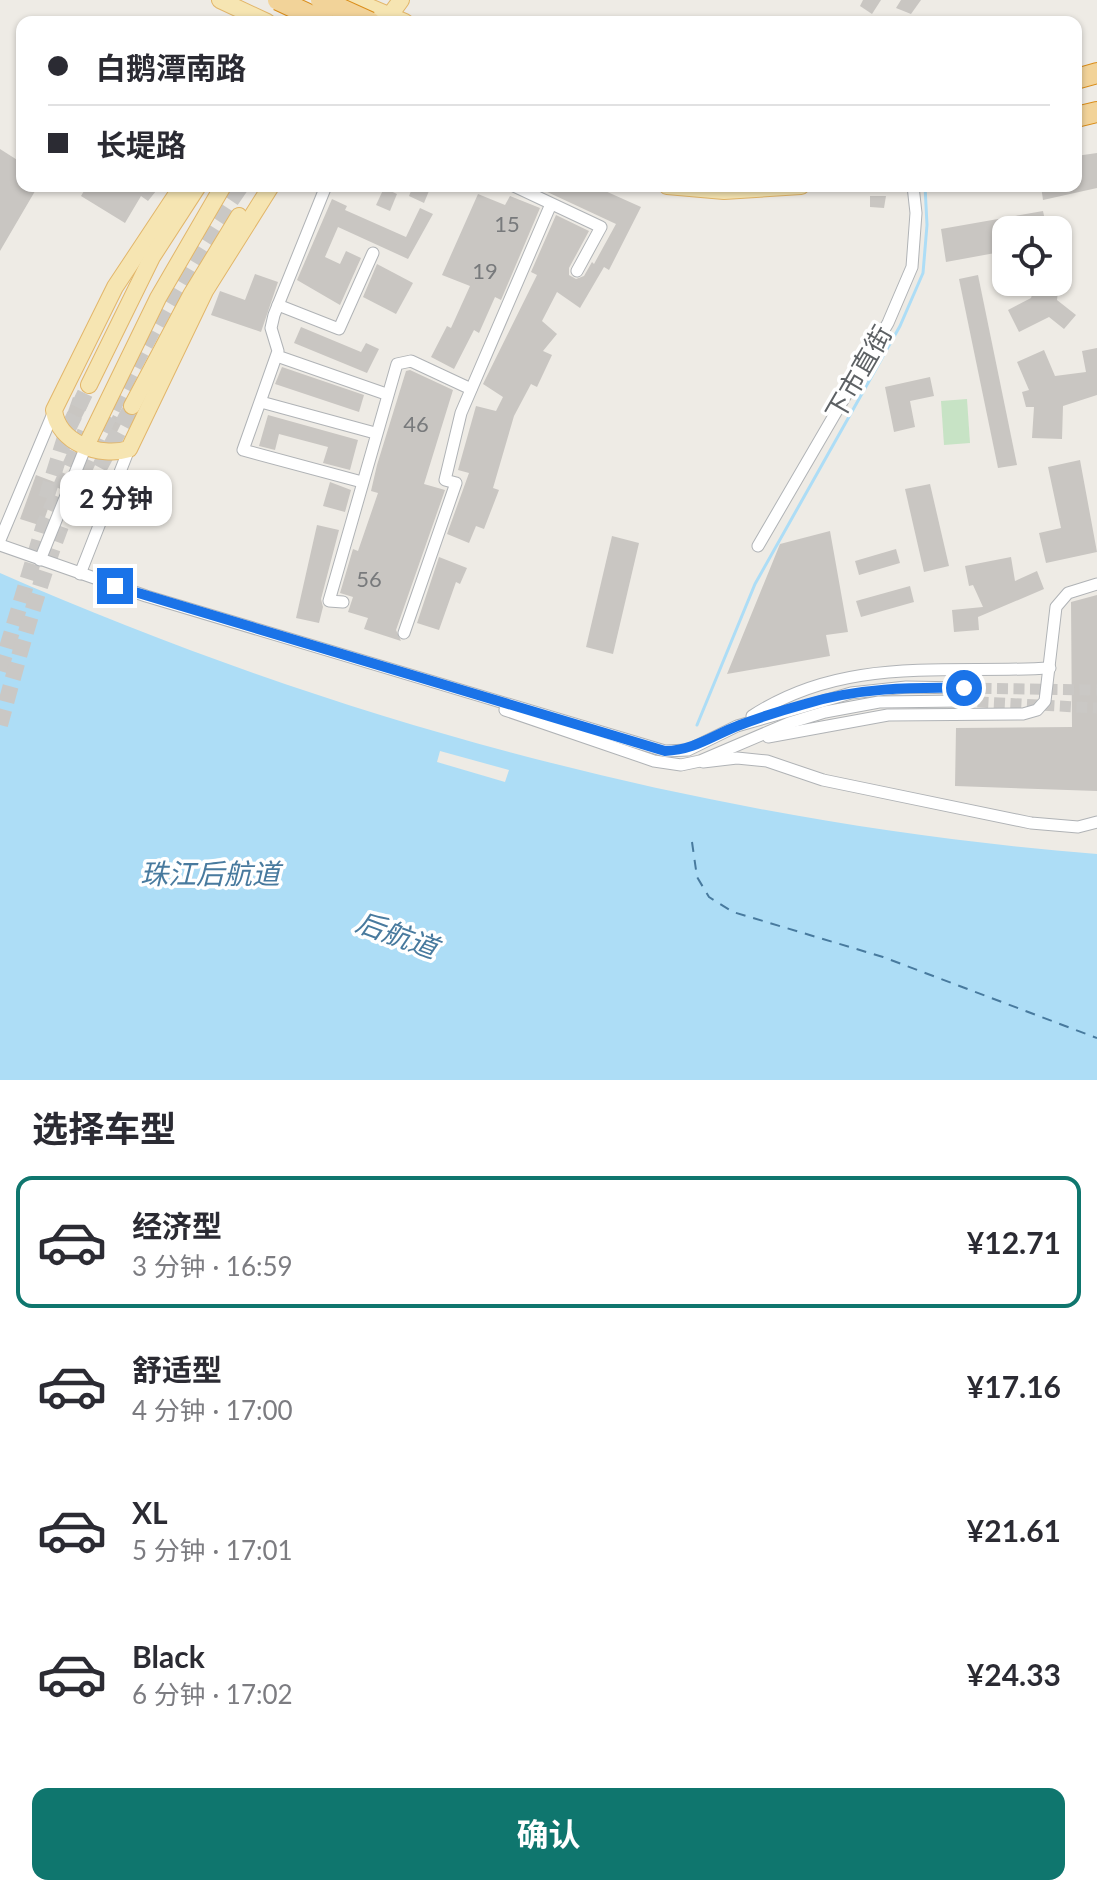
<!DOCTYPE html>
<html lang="zh">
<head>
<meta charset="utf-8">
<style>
	body { margin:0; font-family:Lato,"Noto Sans SC",sans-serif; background:#f2f2f3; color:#2b2b33; height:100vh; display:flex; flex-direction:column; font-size:30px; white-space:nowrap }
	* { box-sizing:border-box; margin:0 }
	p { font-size:26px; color:#7c7c81 }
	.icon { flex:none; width:44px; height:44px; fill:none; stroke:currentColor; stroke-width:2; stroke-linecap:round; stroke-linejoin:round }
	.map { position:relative; height:1080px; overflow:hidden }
	.drawer { display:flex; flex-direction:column; background:#fff; flex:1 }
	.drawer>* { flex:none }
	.guide { position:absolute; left:16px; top:16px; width:1066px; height:176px; border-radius:16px; box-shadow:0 2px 6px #0004; display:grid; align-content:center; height:176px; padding:0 32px; background:#fff }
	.tools { position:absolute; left:992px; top:216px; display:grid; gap:16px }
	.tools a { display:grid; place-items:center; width:80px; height:80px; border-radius:16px; background:#fff; box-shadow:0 2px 6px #0004; font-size:40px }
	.end { position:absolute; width:36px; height:36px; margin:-18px; border:10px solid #1a73e8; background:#fff; box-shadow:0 0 0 4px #fff }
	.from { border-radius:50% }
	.bubble { position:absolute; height:56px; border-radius:16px; background:#fff; box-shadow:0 2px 6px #0004; font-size:26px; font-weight:700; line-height:56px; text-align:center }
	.guide b { display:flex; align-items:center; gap:28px; height:76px; font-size:30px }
	.guide b+b { border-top:2px solid #e1e1e2 }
	.guide i { width:20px; height:20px; background:#2b2b33 }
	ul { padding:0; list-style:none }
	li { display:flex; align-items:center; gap:24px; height:132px; margin:0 16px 12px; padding:0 16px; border:4px solid transparent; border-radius:16px }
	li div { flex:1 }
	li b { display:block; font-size:30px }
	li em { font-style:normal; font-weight:700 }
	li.on { border-color:#0f766e }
	li>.icon { width:72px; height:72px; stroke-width:1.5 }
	h2 { padding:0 32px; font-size:36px; line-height:96px }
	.action { display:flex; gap:16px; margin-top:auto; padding:16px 32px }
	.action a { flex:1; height:92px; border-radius:16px; background:#0f766e; color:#fff; font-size:32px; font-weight:700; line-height:92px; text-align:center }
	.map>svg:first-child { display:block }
</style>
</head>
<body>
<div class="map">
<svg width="1097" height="1080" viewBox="0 0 1097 1080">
	<rect width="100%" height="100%" fill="#eeebe5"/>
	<path fill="#c7e3c5" d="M967,399l3,44 -26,2 -3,-44z"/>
	<path fill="#adddf6" d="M0,573c346,152 720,251 1097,281v226h-1097z"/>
	<path fill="#eeebe5" d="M440,751l69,19 -4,12 -68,-20z"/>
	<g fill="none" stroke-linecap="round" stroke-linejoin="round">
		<path stroke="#adddf6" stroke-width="3" d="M697,725l58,-141 145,-258 23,-53 4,-48 -2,-39"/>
		<path stroke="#487a9e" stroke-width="2" stroke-dasharray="10 8" stroke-linecap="butt" d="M692,842l5,35 12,20 24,15 150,45 214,81"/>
	</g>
	<g fill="#c9c6c2">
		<path d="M863,0h18l-9,14 -12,-8z"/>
		<path d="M901,0h20l-10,14 -15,-6z"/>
		<path d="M0,149l22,14v23h16l-38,65z"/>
		<path d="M1097,153v35l-54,12 -2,-14h35v-30z"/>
		<path d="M87,186h73l-12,15 -7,-5 -16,27 -44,-27z"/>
		<path d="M413,186h18l-7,17 -15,-7z"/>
		<path d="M545,186h49l47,21 -32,63 -5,-3 -24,41 -23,-16 -15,29 15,13 -14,17 9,4 -15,32 -6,-3 -17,32 -21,72 6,2 -15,39 -8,-3 -7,17 -22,-9 22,-61 -11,-3 18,-64 20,5 7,-14 -20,-13 54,-109 -6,-3 25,-57 33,16 -20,37v7l7,4 8,-3 8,-14 2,2 22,-40 -73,-34z"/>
		<path d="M384,188l13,6 -7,17 -14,-6z"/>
		<path d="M478,194l27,11 5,-9 30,12 -39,92 -6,-3 -16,36 -5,-3 -20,39 -23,-12 16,-31 4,2 19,-42 -28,-11z"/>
		<path d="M870,196h16l-2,12 -14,-1z"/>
		<path d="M332,199l15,7 -2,4 61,27 14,-29 13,6 -25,45 -70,-32 -13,30 15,7 6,-13 15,7 -21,47 -43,-25z"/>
		<path d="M1043,211l4,19h-41v21l-60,11 -5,-33z"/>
		<path d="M377,264l36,19 -17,31 -33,-17z"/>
		<path d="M255,274l23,8 -17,50 -50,-17 9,-24 25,9z"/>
		<path d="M978,275l39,190 -19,3 -39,-189z"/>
		<path d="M1036,282h23l-2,18 19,15 -12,14 -15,-12 -30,15 -11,-22 23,-12z"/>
		<path d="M301,327l60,25 5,-9 13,6 -12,24 -73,-30z"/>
		<path d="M1097,348v47l-34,11 -1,33 -30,-1 2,-31h-8l-4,-15 7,-2 -12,-28 27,-12 11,26 31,-4 -4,-21z"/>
		<path d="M282,367l82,28 -5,17 -84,-28z"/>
		<path d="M410,370l43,20 -29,94 21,6 -49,140 5,11 -37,-12 4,-11 -20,-6 5,-15 -13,-4 13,-44 5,2 20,-58 -7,-2 6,-26 29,-94z"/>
		<path d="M930,377l4,19 -24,5 5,26 -21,5 -9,-45z"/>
		<path d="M73,397l15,8 -8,16 -13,-7z"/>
		<path d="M113,415l10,5 -8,16 -9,-5z"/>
		<path d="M268,415l90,25 -8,30 -27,-7 5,-16 -49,-13 -4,16 -16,-4z"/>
		<path d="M1080,460l17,92 -51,11 -7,-30 22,-5 -13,-61z"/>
		<path d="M36,475l21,8 -15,43 -22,-7z"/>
		<path d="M330,482l21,8 -6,22 -22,-6z"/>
		<path d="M930,484l19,82 -25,6 -19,-83z"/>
		<path d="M317,525l22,5 -18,69 2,8 -4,16 -23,-5z"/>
		<path d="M830,531l18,101 -22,3 4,21 -103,18 53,-130z"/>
		<path d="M612,536l27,7 -26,111 -27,-7z"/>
		<path d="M896,549l4,14 -41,12 -4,-14z"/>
		<path d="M439,557l28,11 -7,16 -4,-2 -17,48 -22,-7z"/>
		<path d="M1011,557l4,24 22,-10 7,18 -66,28 1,13 -25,2 -2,-22 31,-3 -10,-22 -4,1 -4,-20z"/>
		<path d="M910,586l4,16 -53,15 -5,-16z"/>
		<path d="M1097,595v196l-142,-5 1,-58 116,-1 -1,-125z"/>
	</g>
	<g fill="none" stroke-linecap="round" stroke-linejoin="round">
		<g stroke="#cac8c5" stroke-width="11" stroke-dasharray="11 5.5" stroke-linecap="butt">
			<path d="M964,688l133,2"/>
			<path d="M961,701l136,7"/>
		</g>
		<g stroke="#cac8c5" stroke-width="16" stroke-dasharray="16 8" stroke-linecap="butt">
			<path d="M46,498l21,-67 22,-46"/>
			<path d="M77,510l55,-104"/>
			<path d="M0,671l44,-146 41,-93"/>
			<path d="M0,725c22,-80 44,-162 77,-239 45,-103 100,-207 164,-300"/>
		</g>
		<g stroke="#b0b3b6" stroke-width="13">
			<g id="street">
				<path d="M326,186l-52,129 -3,13 7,23 -35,99 119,32"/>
				<path d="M514,186l87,41 -24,44"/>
				<path d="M278,305l61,24 34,-76"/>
				<path d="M277,356l109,38"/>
				<path d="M261,402l114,31"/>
				<path d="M0,540l54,-129"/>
				<path d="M0,545l146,51 519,155 23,-1 49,-24 114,-33 55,-6 58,1"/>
				<path d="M758,546l130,-223 24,-56 4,-54 -3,-27"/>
				<path d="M40,560l46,-114"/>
				<path d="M80,574l49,-125"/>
				<path d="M343,602l-14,-1 68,-237 14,-3 60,28"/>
				<path d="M404,633l52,-150 -11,-3 16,-67 90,-209"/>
				<path d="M505,710l149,51 27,4 19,-4 89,-38 36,-11 54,-10 82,-1"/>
				<path d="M752,716c93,-61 194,-42 298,-48"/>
				<path d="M768,737l120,-22 135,-1 14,-4 8,-9 11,-94 12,-14 29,-9"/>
				<path d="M703,762l34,-4 30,3 56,19 208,43 47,4 19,-5"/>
			</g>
		</g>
		<g stroke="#e2b66a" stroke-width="18">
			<g id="primary">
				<path d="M220,0l47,22"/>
				<path d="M353,0l52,22"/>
				<path d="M385,22l16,-22"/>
				<path d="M182,186l-67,101 -61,123c4,33 46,48 75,39l76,-158 66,-105"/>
				<path d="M667,186l57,5 77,-5"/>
				<path d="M89,385l63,-128 46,-71"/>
				<path d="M132,406l59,-111 48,-79"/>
				<path d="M86,446l72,-148 65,-112"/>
			</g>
		</g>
		<g stroke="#da8d19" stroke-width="22">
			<g id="highway">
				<path d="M1076,79l21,-6"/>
				<path d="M1076,117l21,-5"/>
			</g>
		</g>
		<use href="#street" stroke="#fff" stroke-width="11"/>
		<use href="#primary" stroke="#f6e5b2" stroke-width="16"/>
		<use href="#highway" stroke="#f2d399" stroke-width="20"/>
		<g stroke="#da8d19" stroke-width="22" stroke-linecap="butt">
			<g id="highway-bridge">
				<path d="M278,0l47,22"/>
				<path d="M321,0l49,22"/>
			</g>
		</g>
		<use href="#highway-bridge" stroke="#f2d399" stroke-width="20"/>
	</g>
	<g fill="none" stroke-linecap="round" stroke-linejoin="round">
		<path stroke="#1a73e8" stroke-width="10" d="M115,586l550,165c30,-1 48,-16 75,-26 21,-8 43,-15 65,-21 52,-16 106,-17 159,-16"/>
	</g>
	<g text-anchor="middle" stroke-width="7" stroke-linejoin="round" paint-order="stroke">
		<g font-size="22" fill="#787a7c">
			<text x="507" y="232">15</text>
			<text x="485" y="279">19</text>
			<text x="416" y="432">46</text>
			<text x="369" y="587">56</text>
		</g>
		<g font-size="26" fill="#5d6164" stroke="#fff">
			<text transform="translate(859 373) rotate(-60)" y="9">下市直街</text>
		</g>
		<g font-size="28" font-style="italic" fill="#487a9e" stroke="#fff">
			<text x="210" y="884">珠江后航道</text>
			<text transform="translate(397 935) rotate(20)" y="10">后航道</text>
		</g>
	</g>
</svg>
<div class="tools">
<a><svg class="icon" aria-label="locate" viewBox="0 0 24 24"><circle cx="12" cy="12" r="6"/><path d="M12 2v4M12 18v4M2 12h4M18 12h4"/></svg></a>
</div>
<i class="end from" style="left:964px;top:688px"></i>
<i class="end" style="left:115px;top:586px"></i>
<div class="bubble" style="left:60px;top:470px;width:112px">2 分钟</div>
<div class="guide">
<b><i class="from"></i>白鹅潭南路</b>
<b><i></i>长堤路</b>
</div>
</div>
<section class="drawer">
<h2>选择车型</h2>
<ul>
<li class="on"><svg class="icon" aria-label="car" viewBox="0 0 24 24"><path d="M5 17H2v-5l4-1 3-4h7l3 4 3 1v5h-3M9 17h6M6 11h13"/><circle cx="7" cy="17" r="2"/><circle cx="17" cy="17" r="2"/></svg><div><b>经济型</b><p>3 分钟 · 16:59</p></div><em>¥12.71</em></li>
<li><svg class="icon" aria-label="car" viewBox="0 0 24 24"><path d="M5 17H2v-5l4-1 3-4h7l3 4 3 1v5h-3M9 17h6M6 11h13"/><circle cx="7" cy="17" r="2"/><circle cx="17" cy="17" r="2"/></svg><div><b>舒适型</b><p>4 分钟 · 17:00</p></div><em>¥17.16</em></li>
<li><svg class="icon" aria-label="car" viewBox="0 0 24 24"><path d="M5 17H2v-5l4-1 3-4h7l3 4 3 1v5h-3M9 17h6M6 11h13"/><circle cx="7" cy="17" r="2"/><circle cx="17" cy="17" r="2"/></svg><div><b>XL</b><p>5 分钟 · 17:01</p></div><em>¥21.61</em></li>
<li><svg class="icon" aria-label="car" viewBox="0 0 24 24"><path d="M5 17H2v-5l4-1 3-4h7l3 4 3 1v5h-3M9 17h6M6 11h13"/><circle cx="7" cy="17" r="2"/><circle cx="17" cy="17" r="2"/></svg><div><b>Black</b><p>6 分钟 · 17:02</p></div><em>¥24.33</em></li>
</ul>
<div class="action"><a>确认</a></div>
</section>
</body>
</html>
